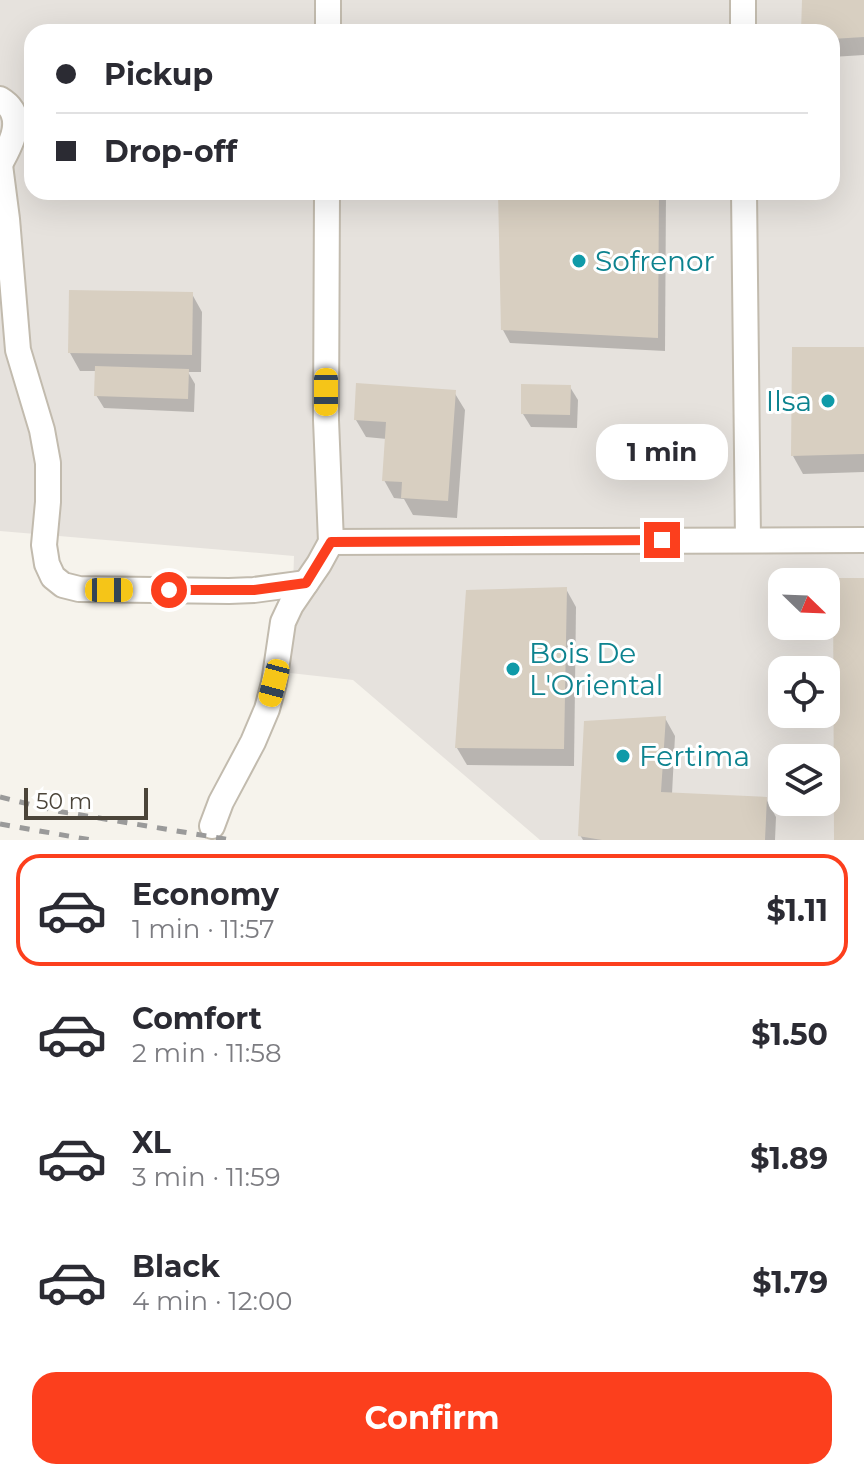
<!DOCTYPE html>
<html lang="en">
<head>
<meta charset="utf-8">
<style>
	body { margin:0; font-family:Montserrat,sans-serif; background:#f2f2f3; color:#2b2b33; height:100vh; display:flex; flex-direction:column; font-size:30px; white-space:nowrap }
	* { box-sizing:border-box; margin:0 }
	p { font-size:26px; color:#7c7c81 }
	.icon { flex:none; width:44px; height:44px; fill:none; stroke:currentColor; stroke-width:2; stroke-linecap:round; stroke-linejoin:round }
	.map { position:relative; height:840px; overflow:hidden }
	.panel { display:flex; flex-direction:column; background:#fff; flex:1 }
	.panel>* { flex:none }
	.banner { position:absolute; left:24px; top:24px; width:816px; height:176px; border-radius:24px; box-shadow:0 8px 32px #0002; display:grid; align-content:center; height:176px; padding:0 32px; background:#fff }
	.needle { width:52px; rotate:113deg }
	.controls { position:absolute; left:768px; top:568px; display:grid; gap:16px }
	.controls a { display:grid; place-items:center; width:72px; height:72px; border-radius:16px; background:#fff; box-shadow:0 8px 32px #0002; font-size:40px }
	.scale { position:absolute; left:24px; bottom:20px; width:124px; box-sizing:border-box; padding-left:8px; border:4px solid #4b4439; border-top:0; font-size:22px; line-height:28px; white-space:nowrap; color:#4b4439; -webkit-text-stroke:6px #fff; paint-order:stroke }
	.end { position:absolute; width:36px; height:36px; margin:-18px; border:10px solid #fc3f1d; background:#fff; box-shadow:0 0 0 4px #fff }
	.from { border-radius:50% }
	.bubble { position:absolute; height:56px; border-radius:24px; background:#fff; box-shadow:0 8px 32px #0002; font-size:26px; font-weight:700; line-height:56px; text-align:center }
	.car { position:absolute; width:24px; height:48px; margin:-24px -12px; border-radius:10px; box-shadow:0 0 6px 2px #0007; background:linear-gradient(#f5c518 24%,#345 0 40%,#f5c518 0 76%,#345 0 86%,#f5c518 0) }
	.banner b { display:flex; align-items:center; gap:28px; height:76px; font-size:30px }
	.banner b+b { border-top:2px solid #e1e1e2 }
	.banner i { width:20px; height:20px; background:#2b2b33 }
	ul { padding:14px 0 0; list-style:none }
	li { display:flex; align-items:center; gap:24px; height:112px; margin:0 16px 12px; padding:0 16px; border:4px solid transparent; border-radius:24px }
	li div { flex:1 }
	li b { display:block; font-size:30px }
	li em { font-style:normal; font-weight:700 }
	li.on { border-color:#fc3f1d }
	li>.icon { width:72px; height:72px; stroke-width:1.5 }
	.action { display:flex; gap:16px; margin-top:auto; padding:16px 32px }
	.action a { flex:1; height:92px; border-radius:24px; background:#fc3f1d; color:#fff; font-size:32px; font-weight:700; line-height:92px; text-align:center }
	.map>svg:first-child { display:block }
</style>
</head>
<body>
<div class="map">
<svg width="864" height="840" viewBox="0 0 864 840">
	<rect width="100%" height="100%" fill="#f6f3ec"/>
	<path fill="#e6e2dd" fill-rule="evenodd" d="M0,0h864v840h-324l-187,-160 -63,-7 4,-117 -294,-25zM32,32h800v160h-800zM782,582h44v44h-44zM782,670h44v44h-44zM782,758h44v44h-44z"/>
	<g fill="#0003">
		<path d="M804,0h60v55l-32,2v-25h-29z"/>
		<path d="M500,192h166l-1,159 -155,-8 -7,-13z"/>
		<path d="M192,294l10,18 -1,60h-13l7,12 -1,28 -90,-4 -8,-13 1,-24h-17l-10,-18z"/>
		<path d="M864,349v123l-61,2 -10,-18z"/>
		<path d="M570,387l8,13 -1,28 -46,-1 -8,-13z"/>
		<path d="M454,392l11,18 -8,108 -44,-3 -9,-16 -10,-1 -10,-18 3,-41 -21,-2 -10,-17z"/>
		<path d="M566,589l10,18 -2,159 -107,-1 -10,-17z"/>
		<path d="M665,718l10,18 -3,58 94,5 10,18 -1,23h-192l-3,-5z"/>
	</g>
	<g fill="#d8cfc1">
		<path d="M802,0h62v37l-32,2v-7h-31z"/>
		<path d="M498,192h161l-1,146 -157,-8z"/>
		<path d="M69,290l124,2 -1,63 -124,-2z"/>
		<path d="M792,347h72v107l-73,2z"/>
		<path d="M95,366l94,3 -1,30 -94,-3z"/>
		<path d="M356,383l100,7 -8,111 -47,-3 1,-16 -20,-1 4,-59 -32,-2z"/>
		<path d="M521,384l50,1 -1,30 -49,-1z"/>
		<path d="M833,578h31v262h-30z"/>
		<path d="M567,587l-3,162 -109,-1 11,-158z"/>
		<path d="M666,716l-5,76 106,5 -2,43h-163l-24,-4 6,-115z"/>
	</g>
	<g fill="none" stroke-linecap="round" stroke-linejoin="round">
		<g stroke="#c2bbae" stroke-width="28">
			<g id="minor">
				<path d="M743,0v32"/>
				<path d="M328,32v-32"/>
				<path d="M0,99c27,16 12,44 0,65"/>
				<path d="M0,165l7,54 11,131 24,80 6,33v39l-4,43 3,19 6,13 10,8 16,4 150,2 25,-1 52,-7"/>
				<path d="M744,192l4,348"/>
				<path d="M331,542l533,-2"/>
				<path d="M212,826l9,-24 32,-60 14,-33 7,-26 9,-61 8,-17 28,-41 12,-22 -5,-122 1,-228"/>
			</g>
		</g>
		<use href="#minor" stroke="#fff" stroke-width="24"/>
		<g stroke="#9a9a9a" stroke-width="5" stroke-dasharray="10 10" stroke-linecap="butt">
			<path d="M0,797l57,14 174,29"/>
			<path d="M0,824l91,16"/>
		</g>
	</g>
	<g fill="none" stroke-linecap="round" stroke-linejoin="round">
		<path stroke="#fc3f1d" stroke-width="10" d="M169,590h85l52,-7 25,-41 331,-2"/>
	</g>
	<g fill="#0f9aa8" stroke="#fff" stroke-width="3">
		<circle cx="579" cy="261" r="8"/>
		<circle cx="828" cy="401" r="8"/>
		<circle cx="513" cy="669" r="8"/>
		<circle cx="623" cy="756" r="8"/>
	</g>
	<g text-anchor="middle" stroke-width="6" stroke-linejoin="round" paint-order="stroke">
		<g font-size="28" fill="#0d838f" stroke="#fff" text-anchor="start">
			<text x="595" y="271">Sofrenor</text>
			<text x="812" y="411" text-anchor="end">Ilsa</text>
			<text x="529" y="663">Bois De<tspan x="529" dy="32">L'Oriental</tspan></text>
			<text x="639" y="766">Fertima</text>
		</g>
	</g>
</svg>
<div class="controls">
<a><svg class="needle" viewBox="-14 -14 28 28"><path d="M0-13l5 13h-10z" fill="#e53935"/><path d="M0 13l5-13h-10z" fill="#7c7c81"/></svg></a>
<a><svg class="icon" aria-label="locate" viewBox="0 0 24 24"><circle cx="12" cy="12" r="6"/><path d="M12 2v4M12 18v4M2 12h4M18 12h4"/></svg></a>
<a><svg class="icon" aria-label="layers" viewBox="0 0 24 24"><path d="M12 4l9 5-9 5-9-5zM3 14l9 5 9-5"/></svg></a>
</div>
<div class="scale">50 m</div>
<i class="end from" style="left:169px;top:590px"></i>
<i class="end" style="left:662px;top:540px"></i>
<div class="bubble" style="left:596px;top:424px;width:132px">1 min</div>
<i class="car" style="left:326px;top:392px;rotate:180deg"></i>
<i class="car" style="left:109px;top:590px;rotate:90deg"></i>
<i class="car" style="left:274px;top:683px;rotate:195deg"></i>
<div class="banner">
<b><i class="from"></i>Pickup</b>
<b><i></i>Drop-off</b>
</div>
</div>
<section class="panel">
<ul>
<li class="on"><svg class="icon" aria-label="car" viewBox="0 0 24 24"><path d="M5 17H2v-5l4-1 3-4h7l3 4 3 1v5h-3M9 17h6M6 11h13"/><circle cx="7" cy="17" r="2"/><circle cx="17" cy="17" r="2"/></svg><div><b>Economy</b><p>1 min · 11:57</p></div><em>$1.11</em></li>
<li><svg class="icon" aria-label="car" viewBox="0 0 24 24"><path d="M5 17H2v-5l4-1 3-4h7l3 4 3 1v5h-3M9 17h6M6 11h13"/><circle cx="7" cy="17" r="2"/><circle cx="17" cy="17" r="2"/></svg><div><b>Comfort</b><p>2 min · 11:58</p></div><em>$1.50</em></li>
<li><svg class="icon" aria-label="car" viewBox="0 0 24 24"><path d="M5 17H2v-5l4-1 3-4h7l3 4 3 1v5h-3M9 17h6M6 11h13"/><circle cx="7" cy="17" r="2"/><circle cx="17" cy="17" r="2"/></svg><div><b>XL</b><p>3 min · 11:59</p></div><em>$1.89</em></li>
<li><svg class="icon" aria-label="car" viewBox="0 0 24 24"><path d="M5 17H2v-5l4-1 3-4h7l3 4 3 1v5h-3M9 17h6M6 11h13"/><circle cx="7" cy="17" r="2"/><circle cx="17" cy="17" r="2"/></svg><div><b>Black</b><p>4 min · 12:00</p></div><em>$1.79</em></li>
</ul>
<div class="action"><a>Confirm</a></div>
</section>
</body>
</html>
